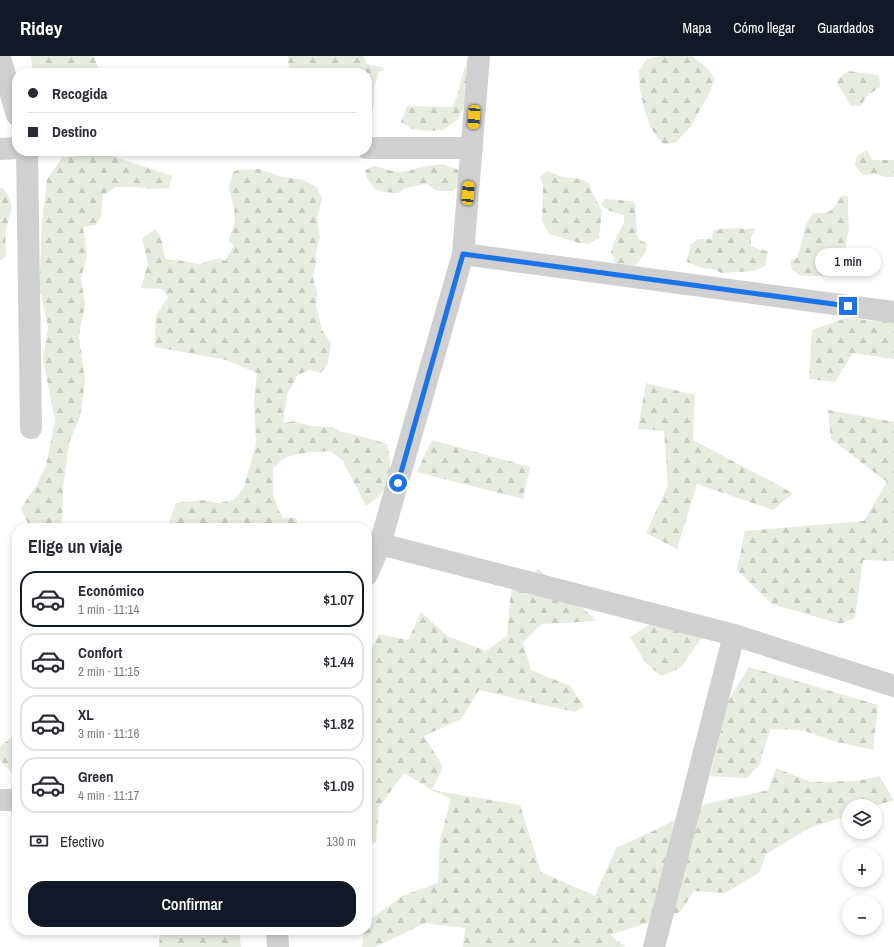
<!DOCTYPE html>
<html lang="es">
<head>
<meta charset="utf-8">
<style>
	body { margin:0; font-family:"Archivo Narrow",sans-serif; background:#f7f7f7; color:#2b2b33; height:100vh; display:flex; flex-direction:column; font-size:15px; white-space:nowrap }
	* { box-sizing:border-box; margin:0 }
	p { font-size:13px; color:#7c7c81 }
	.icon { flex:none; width:22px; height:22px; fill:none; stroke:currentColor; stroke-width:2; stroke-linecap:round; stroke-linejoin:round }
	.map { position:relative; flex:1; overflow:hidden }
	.side { position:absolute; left:12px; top:467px; width:360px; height:412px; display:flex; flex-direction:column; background:#fff; border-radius:16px; box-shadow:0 2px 6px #0003 }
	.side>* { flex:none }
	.guide { position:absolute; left:12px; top:12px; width:360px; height:88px; border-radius:16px; box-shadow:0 2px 6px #0003; display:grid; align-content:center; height:88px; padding:0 16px; background:#fff }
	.buttons { position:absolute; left:842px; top:743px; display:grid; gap:8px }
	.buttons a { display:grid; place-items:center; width:40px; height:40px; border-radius:50%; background:#fff; box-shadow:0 2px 6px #0003; font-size:20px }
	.end { position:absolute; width:18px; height:18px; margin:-9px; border:5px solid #1a73e8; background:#fff; box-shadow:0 0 0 2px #fff }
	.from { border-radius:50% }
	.bubble { position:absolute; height:28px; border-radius:14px; background:#fff; box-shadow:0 2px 6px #0003; font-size:13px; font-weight:600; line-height:28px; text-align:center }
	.car { position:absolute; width:12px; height:24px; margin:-12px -6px; border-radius:5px; box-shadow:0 0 3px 1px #0007; background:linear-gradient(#f5c518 24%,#345 0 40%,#f5c518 0 76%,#345 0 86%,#f5c518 0) }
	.guide b { display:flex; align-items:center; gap:14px; height:38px; font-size:15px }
	.guide b+b { border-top:1px solid #e1e1e2 }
	.guide i { width:10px; height:10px; background:#2b2b33 }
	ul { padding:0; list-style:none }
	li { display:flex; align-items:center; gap:12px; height:56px; margin:0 8px 6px; padding:0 8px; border:2px solid #e1e1e2; border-radius:16px }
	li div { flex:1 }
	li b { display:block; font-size:15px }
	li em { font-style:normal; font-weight:600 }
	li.current { border-color:#111827 }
	li>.icon { width:36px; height:36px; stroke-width:1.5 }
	h2 { padding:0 16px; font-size:18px; line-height:48px }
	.pay { display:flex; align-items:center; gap:10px; height:44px; padding:0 16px; font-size:15px }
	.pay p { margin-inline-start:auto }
	.action { display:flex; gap:8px; margin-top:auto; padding:8px 16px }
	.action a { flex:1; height:46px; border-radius:16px; background:#111827; color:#fff; font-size:16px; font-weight:600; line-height:46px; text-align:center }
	header { display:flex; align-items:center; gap:24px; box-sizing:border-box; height:56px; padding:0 20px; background:#111827; color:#fff }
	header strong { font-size:19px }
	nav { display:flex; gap:22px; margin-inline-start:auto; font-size:14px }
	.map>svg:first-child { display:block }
</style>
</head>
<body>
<header>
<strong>Ridey</strong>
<nav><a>Mapa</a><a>Cómo llegar</a><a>Guardados</a></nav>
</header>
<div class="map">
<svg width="894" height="891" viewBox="0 0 894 891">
	<defs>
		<pattern id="forest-firs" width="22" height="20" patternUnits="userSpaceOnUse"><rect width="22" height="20" fill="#e6ecdf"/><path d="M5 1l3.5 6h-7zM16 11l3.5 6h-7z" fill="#c6cbc0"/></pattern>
	</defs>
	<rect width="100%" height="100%" fill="#fff"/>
	<g fill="url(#forest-firs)">
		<path d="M31,0h61l3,2 4,15h-66z"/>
		<path d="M288,0h75l4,8 9,2 7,1 2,3 -6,2 -5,14v17l-3,20 -4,3v-53h-78z"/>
		<path d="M661,0h31l16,13 7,9 -6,16 -18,32 -16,17 -12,1 -12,-16 -6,-16 -5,-23 -1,-18 8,-12z"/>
		<path d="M468,2l4,2 -6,42 -8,17 -15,11 -14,1 -17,-2 -11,-7 6,-16 45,1 5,-10 3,-14z"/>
		<path d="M848,15l31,4 1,12 -7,5 -4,2 -9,12h-9l-6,-10 -8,-13 4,-7z"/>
		<path d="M867,94l3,6 3,4h21v17h-9l-9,-3 -13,1 -5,-5 -3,-5 2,-9z"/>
		<path d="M103,97l69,23 -3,12 -16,1 -19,-2h-18l-13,8 -2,22 -5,8 -13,2 4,28 -6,23 4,26 -6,32 6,45 -5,36 -11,26 -6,45 -1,35 -4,5h-28l-9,-20 15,-22 10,-21 9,-44 -12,-62 5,-32 -8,-37v-21l2,-48 5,-42 15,-21z"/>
		<path d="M443,108l16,6 3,12 -9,9h-15l-11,-7 -22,4 -7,5 -16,-1 -8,-4 -7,-10 -2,-8 10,-4 17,5 11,1 24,-6z"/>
		<path d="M260,113l21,8 22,3 14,7 5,12 -5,19 3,20 -4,13v11l-3,16 4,15 -1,12 6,25 9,13 -3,20 -7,10 -12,-3 -12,6 -10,18 -4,29 12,-2 16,5 21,1 9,5 19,4 27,8 3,16v23l-13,15 -11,8 -23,-45 -13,-10 -25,2 -19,4 -13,11v26l6,17 4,7h13l4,10h-133l9,-25 26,-3 17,3 15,-3 10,-13 12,-43 -2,-43 3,-28 -31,-13 -71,-13 1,-31 12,-19 -6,-8 -21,-1 7,-24 -6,-26 13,-8 6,7 4,22 18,2 15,3 22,-6 5,3 9,-15 -6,-5 7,-19 -1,-13 -5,-22 4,-15 5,-2z"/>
		<path d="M548,115l14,6 19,2 8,4 3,9 10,19 -3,27 -10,6 -10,-1 -30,-9 -7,-13 1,-35 -3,-9z"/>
		<path d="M0,132h3c14,20 7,21 3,42 -1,9 0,18 0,26l-5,4 -1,-1z"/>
		<path d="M842,139l6,2v15l1,17 -3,13v17l-8,9 -10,8h-17l-11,-1 -8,-5 -2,-9 7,-3 6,-20 2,-12 8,-13c20,1 19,-3 29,-18z"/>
		<path d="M605,143l28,2 2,4 2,32 4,4 6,2 -1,8 -11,15 -8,1 -12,-4 -4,-11 4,-12 9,-17v-8c-9,-2 -17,-4 -23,-11z"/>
		<path d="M739,172l5,1 10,-1 1,2 -4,7v9l9,4 8,1 -3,15 -12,5 -15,1 -16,1 -10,-4 -11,-1 -14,-6 3,-17 8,-6h14l1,-8 8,-2z"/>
		<path d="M846,262l48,5v36l-41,-6 -18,29 -26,-3 3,-49z"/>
		<path d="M646,327l49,12 -2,45 100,53 -20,17 -76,-26 -20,65 -31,-16 22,-48 -4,-54 -26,-2z"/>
		<path d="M828,354l66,12v139l-31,-1 -8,58 -14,6 -69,-20 -35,-34 8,-39 119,-10 23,-39 -56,-43z"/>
		<path d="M432,384l98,27 -7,32 -106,-27z"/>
		<path d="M538,513l59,52 -55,3 -19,18 8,28 39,16 14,20 -9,6 -96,-22 -18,29 -37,17 19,31 -11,23 88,15 21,67 54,24 21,-48 43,-20 47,-24 62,-14 8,-22 35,14 46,-1 22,-5 15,24 -19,6h-26v9l-40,13 -43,26 -6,18 -35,21 -31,-2 -14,21 -70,23 16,12h-163l2,-19 -40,-5 -50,24h-13l2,-17h3v-8l35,-26 36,-13 2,-43 11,-41 -19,-9 -28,-17 -25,34 -3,35 -9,6v-191l12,-23 29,6 13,-28 26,24 39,15 21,-15 4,-46z"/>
		<path d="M655,565l48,15 -23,32 -19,8 -15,-13 -16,-26z"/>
		<path d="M749,611l129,38 -5,45 -40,-9 -31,-11 -31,-1 -7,18 -4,17 -13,14 -37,-2 18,-75z"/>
		<path d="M17,678v44l-3,-2 -14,-16v-14z"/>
		<path d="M160,874h79l2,17h-82z"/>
	</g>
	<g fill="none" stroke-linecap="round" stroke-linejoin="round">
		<g stroke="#d0d0d0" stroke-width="22">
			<path d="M0,2l17,57"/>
			<path d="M367,92h105"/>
			<path d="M0,93l17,-1"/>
			<path d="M27,95l4,277"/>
			<path d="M463,198l431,58"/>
			<path d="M380,488l354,91 160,51"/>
			<path d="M367,519l13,-31 83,-290 16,-198"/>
			<path d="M0,744h17"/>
			<path d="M277,874l1,17"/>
			<path d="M654,891l80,-312"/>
		</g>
	</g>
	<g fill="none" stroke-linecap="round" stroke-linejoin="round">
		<path stroke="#1a73e8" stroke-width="5" d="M398,427l65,-229 385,52"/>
	</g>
</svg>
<div class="buttons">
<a><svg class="icon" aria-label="layers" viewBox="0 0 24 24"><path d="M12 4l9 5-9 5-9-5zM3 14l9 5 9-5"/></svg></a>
<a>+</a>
<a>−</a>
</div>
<i class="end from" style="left:398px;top:427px"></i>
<i class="end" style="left:848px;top:250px"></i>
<div class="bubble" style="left:815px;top:192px;width:66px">1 min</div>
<i class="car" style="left:474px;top:61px;rotate:184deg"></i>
<i class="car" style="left:468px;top:137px;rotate:5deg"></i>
<div class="guide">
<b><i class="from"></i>Recogida</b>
<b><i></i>Destino</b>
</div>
<section class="side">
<h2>Elige un viaje</h2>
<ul>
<li class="current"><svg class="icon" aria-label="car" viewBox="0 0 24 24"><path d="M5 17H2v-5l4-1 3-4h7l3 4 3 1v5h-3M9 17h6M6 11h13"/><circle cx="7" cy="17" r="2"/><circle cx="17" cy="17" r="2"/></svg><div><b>Económico</b><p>1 min · 11:14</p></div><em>$1.07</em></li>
<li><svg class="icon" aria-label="car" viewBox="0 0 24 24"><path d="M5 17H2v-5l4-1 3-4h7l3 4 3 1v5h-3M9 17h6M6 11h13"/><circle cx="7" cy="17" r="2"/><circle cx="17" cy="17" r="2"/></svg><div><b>Confort</b><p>2 min · 11:15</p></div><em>$1.44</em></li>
<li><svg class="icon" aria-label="car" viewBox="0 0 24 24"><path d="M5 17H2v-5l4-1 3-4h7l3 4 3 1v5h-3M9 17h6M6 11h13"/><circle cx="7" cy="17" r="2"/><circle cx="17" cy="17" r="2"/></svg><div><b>XL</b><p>3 min · 11:16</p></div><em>$1.82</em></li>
<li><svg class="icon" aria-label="car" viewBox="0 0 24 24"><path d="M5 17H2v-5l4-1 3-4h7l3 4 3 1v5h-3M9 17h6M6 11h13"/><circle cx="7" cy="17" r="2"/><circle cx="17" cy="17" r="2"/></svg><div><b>Green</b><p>4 min · 11:17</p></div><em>$1.09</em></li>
</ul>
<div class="pay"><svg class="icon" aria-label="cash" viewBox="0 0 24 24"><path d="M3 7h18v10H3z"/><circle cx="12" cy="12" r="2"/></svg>Efectivo<p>130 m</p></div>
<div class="action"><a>Confirmar</a></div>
</section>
</div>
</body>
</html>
